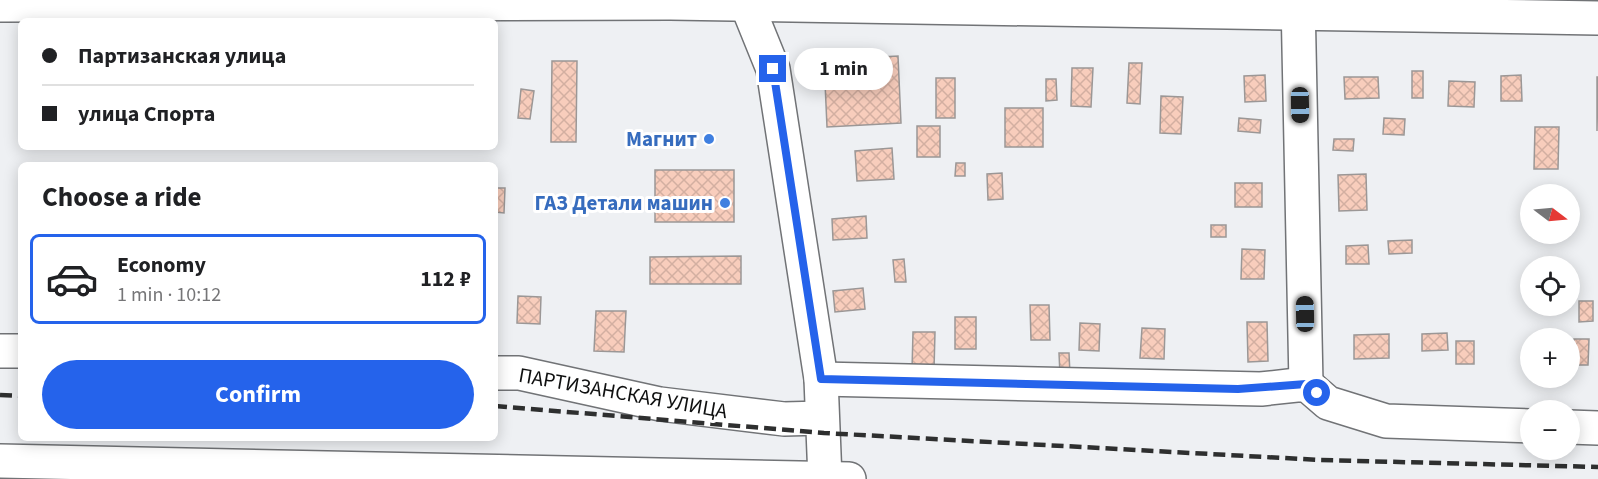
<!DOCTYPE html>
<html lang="en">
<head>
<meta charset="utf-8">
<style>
	body { margin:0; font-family:"Source Sans 3",sans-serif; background:#f6f6f6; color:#202124; height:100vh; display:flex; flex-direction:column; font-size:22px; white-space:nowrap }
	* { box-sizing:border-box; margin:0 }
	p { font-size:20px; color:#757577 }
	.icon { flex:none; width:33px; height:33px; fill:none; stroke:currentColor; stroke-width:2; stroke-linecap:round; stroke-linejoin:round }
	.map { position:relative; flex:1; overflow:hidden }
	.panel { position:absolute; left:18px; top:162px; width:480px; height:279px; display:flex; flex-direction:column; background:#fff; border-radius:9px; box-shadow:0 3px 15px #0003 }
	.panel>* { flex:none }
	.banner { position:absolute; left:18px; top:18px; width:480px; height:132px; border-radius:9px; box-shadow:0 3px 15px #0003; display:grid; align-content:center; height:132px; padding:0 24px; background:#fff }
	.needle { width:39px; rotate:106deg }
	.buttons { position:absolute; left:1520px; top:184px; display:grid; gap:12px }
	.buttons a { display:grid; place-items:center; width:60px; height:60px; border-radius:50%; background:#fff; box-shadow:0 3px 15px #0003; font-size:30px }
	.end { position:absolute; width:27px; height:27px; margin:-14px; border:8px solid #2563eb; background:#fff; box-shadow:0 0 0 3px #fff }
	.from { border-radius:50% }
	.bubble { position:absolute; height:42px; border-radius:21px; background:#fff; box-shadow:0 3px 15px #0003; font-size:20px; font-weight:700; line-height:42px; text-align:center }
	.car { position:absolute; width:18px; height:36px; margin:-18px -9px; border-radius:8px; box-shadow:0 0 4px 2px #0007; background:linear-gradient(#222 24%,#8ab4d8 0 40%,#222 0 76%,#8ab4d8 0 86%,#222 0) }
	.banner b { display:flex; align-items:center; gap:21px; height:57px; font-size:22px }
	.banner b+b { border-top:2px solid #e0e0e0 }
	.banner i { width:15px; height:15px; background:#202124 }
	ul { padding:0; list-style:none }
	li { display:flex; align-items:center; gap:18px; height:90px; margin:0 12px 9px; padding:0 12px; border:3px solid transparent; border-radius:9px }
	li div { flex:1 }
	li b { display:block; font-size:22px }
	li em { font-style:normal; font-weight:700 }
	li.active { border-color:#2563eb }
	li>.icon { width:54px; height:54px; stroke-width:1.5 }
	h2 { padding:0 24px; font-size:27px; line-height:72px }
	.cta { display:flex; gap:12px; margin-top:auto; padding:12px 24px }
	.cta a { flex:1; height:69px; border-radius:36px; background:#2563eb; color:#fff; font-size:24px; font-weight:700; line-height:69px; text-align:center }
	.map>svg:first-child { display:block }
</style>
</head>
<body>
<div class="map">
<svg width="1598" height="479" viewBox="0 0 1598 479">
	<defs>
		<pattern id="building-cross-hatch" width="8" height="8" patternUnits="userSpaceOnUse" patternTransform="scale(1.5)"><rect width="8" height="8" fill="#f8cdbc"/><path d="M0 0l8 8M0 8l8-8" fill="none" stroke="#d3afa1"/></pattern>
	</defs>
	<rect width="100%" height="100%" fill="#eef0f3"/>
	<g fill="url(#building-cross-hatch)" stroke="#9b9796" stroke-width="1.5">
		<path d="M898,56l3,67 -74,4 -3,-67z"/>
		<path d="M552,61h25l-1,81h-25z"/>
		<path d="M1129,63h13l-2,41 -13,-1z"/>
		<path d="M1072,68h21l-2,39 -20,-1z"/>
		<rect x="1412" y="71" width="11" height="27"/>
		<path d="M1265,75l1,26 -21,1 -1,-26z"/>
		<path d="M1521,75l1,26h-21v-25z"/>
		<path d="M1344,77h34l1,21 -34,1z"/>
		<path d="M1597,77h1l-1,54z"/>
		<rect x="936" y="78" width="19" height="40"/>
		<path d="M1046,79h10l1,21 -11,1z"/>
		<path d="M1449,81l26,1 -1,25 -26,-1z"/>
		<path d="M521,89l13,2 -4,28 -12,-1z"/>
		<path d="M1161,96l22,1 -2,37 -21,-1z"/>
		<rect x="1005" y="108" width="38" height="39"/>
		<path d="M1239,118l22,2 -1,13 -22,-2z"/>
		<path d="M1384,118l21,1 -1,16 -21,-1z"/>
		<rect x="917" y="126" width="23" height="31"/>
		<path d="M1535,127h24l-1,42h-24z"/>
		<path d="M1334,139h20l-1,12 -20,-1z"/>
		<path d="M892,148l2,31 -37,2 -2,-30z"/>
		<path d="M956,163h9v13h-10z"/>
		<rect x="655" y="170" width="79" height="52"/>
		<path d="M1002,173l1,26 -15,1 -1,-26z"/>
		<path d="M1366,174l1,36 -28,1 -1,-36z"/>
		<rect x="1235" y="183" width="27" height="24"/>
		<path d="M495,188h10l-1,25 -9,-1z"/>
		<path d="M866,216l1,22 -34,2 -1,-21z"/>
		<rect x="1211" y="225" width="15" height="12"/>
		<path d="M1412,240v13l-23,1 -1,-13z"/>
		<path d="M1368,245l1,19h-23v-18z"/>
		<path d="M1242,249l23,1 -1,29h-23z"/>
		<path d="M741,256v28h-91v-27z"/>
		<path d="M904,259l2,23h-11l-2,-22z"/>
		<path d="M863,288l2,21 -30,3 -2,-21z"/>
		<path d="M518,296l23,1 -1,27 -23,-1z"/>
		<path d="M1579,301h14v20l-14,1z"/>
		<path d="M1030,305h19l1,35h-19z"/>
		<path d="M596,311h30l-2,41 -30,-1z"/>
		<rect x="955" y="317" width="21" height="32"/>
		<path d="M1247,322h20l1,39 -20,1z"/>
		<path d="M1080,323l20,1 -1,27 -20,-1z"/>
		<path d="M1142,328l23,1 -1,30 -24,-1z"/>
		<path d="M913,332h22l-1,38h-22z"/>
		<path d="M1447,333l1,17 -26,1v-17z"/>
		<path d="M1389,334v24l-35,1v-24z"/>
		<path d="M1574,339h15l-1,26h-15z"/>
		<rect x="1456" y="341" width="18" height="23"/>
		<path d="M1059,353h10l1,22h-10z"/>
	</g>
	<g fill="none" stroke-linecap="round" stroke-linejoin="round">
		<g stroke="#717376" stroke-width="36">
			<g id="minor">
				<path d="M745,0l28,69 48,310 4,100"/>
				<path d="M1298,0l8,384"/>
				<path d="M0,5l670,-2 928,15"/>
				<path d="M0,351h21"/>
				<path d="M495,373h24l141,31 124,15 38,-1"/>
				<path d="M821,379l440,10 45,-5 22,19 58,18 144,5"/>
				<path d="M1569,427l29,1"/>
			</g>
		</g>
		<g stroke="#717376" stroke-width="36">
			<path id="major" d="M0,461l849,18"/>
		</g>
		<use href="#minor" stroke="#fff" stroke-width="33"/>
		<use href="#major" stroke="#fff" stroke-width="33"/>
		<g stroke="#2e2f2f" stroke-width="4.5" stroke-dasharray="12 6" stroke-linecap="butt">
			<path d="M0,395l21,1"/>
			<path d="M495,406l329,27 496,27 278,7"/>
		</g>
	</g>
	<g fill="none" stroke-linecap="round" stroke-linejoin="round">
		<path stroke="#2563eb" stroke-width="8" d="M773,69l48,310 417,10 68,-5 11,9"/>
	</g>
	<g fill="#3f7fe0" stroke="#fff" stroke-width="2">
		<circle cx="709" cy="139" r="6"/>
		<circle cx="725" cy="203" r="6"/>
	</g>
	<g text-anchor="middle" stroke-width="6" stroke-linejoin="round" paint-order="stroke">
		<g font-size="21" font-weight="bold" fill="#366cbe" stroke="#fff" text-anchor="end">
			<text x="697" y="146">Магнит</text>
			<text x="713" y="210">ГАЗ Детали машин</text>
		</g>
		<g font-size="21" fill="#0f1010" stroke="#fff">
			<text transform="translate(623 393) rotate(10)" y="7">ПАРТИЗАНСКАЯ УЛИЦА</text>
		</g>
	</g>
</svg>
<div class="buttons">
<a><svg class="needle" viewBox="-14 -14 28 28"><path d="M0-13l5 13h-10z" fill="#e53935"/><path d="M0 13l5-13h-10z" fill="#757577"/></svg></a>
<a><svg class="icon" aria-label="locate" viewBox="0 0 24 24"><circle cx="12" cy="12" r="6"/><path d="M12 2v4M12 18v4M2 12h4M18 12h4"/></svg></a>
<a>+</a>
<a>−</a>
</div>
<i class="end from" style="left:1317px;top:393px"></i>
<i class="end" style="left:773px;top:69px"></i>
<div class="bubble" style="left:794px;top:48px;width:99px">1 min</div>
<i class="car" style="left:1300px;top:105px;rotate:179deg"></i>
<i class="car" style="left:1305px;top:314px;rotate:359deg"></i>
<div class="banner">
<b><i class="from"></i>Партизанская улица</b>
<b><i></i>улица Спорта</b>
</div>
<section class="panel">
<h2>Choose a ride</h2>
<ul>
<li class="active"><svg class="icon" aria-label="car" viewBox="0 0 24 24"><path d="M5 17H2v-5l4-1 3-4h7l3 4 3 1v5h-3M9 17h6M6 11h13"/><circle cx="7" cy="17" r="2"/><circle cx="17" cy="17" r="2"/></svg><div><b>Economy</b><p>1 min · 10:12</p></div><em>112 ₽</em></li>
</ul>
<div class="cta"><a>Confirm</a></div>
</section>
</div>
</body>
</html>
